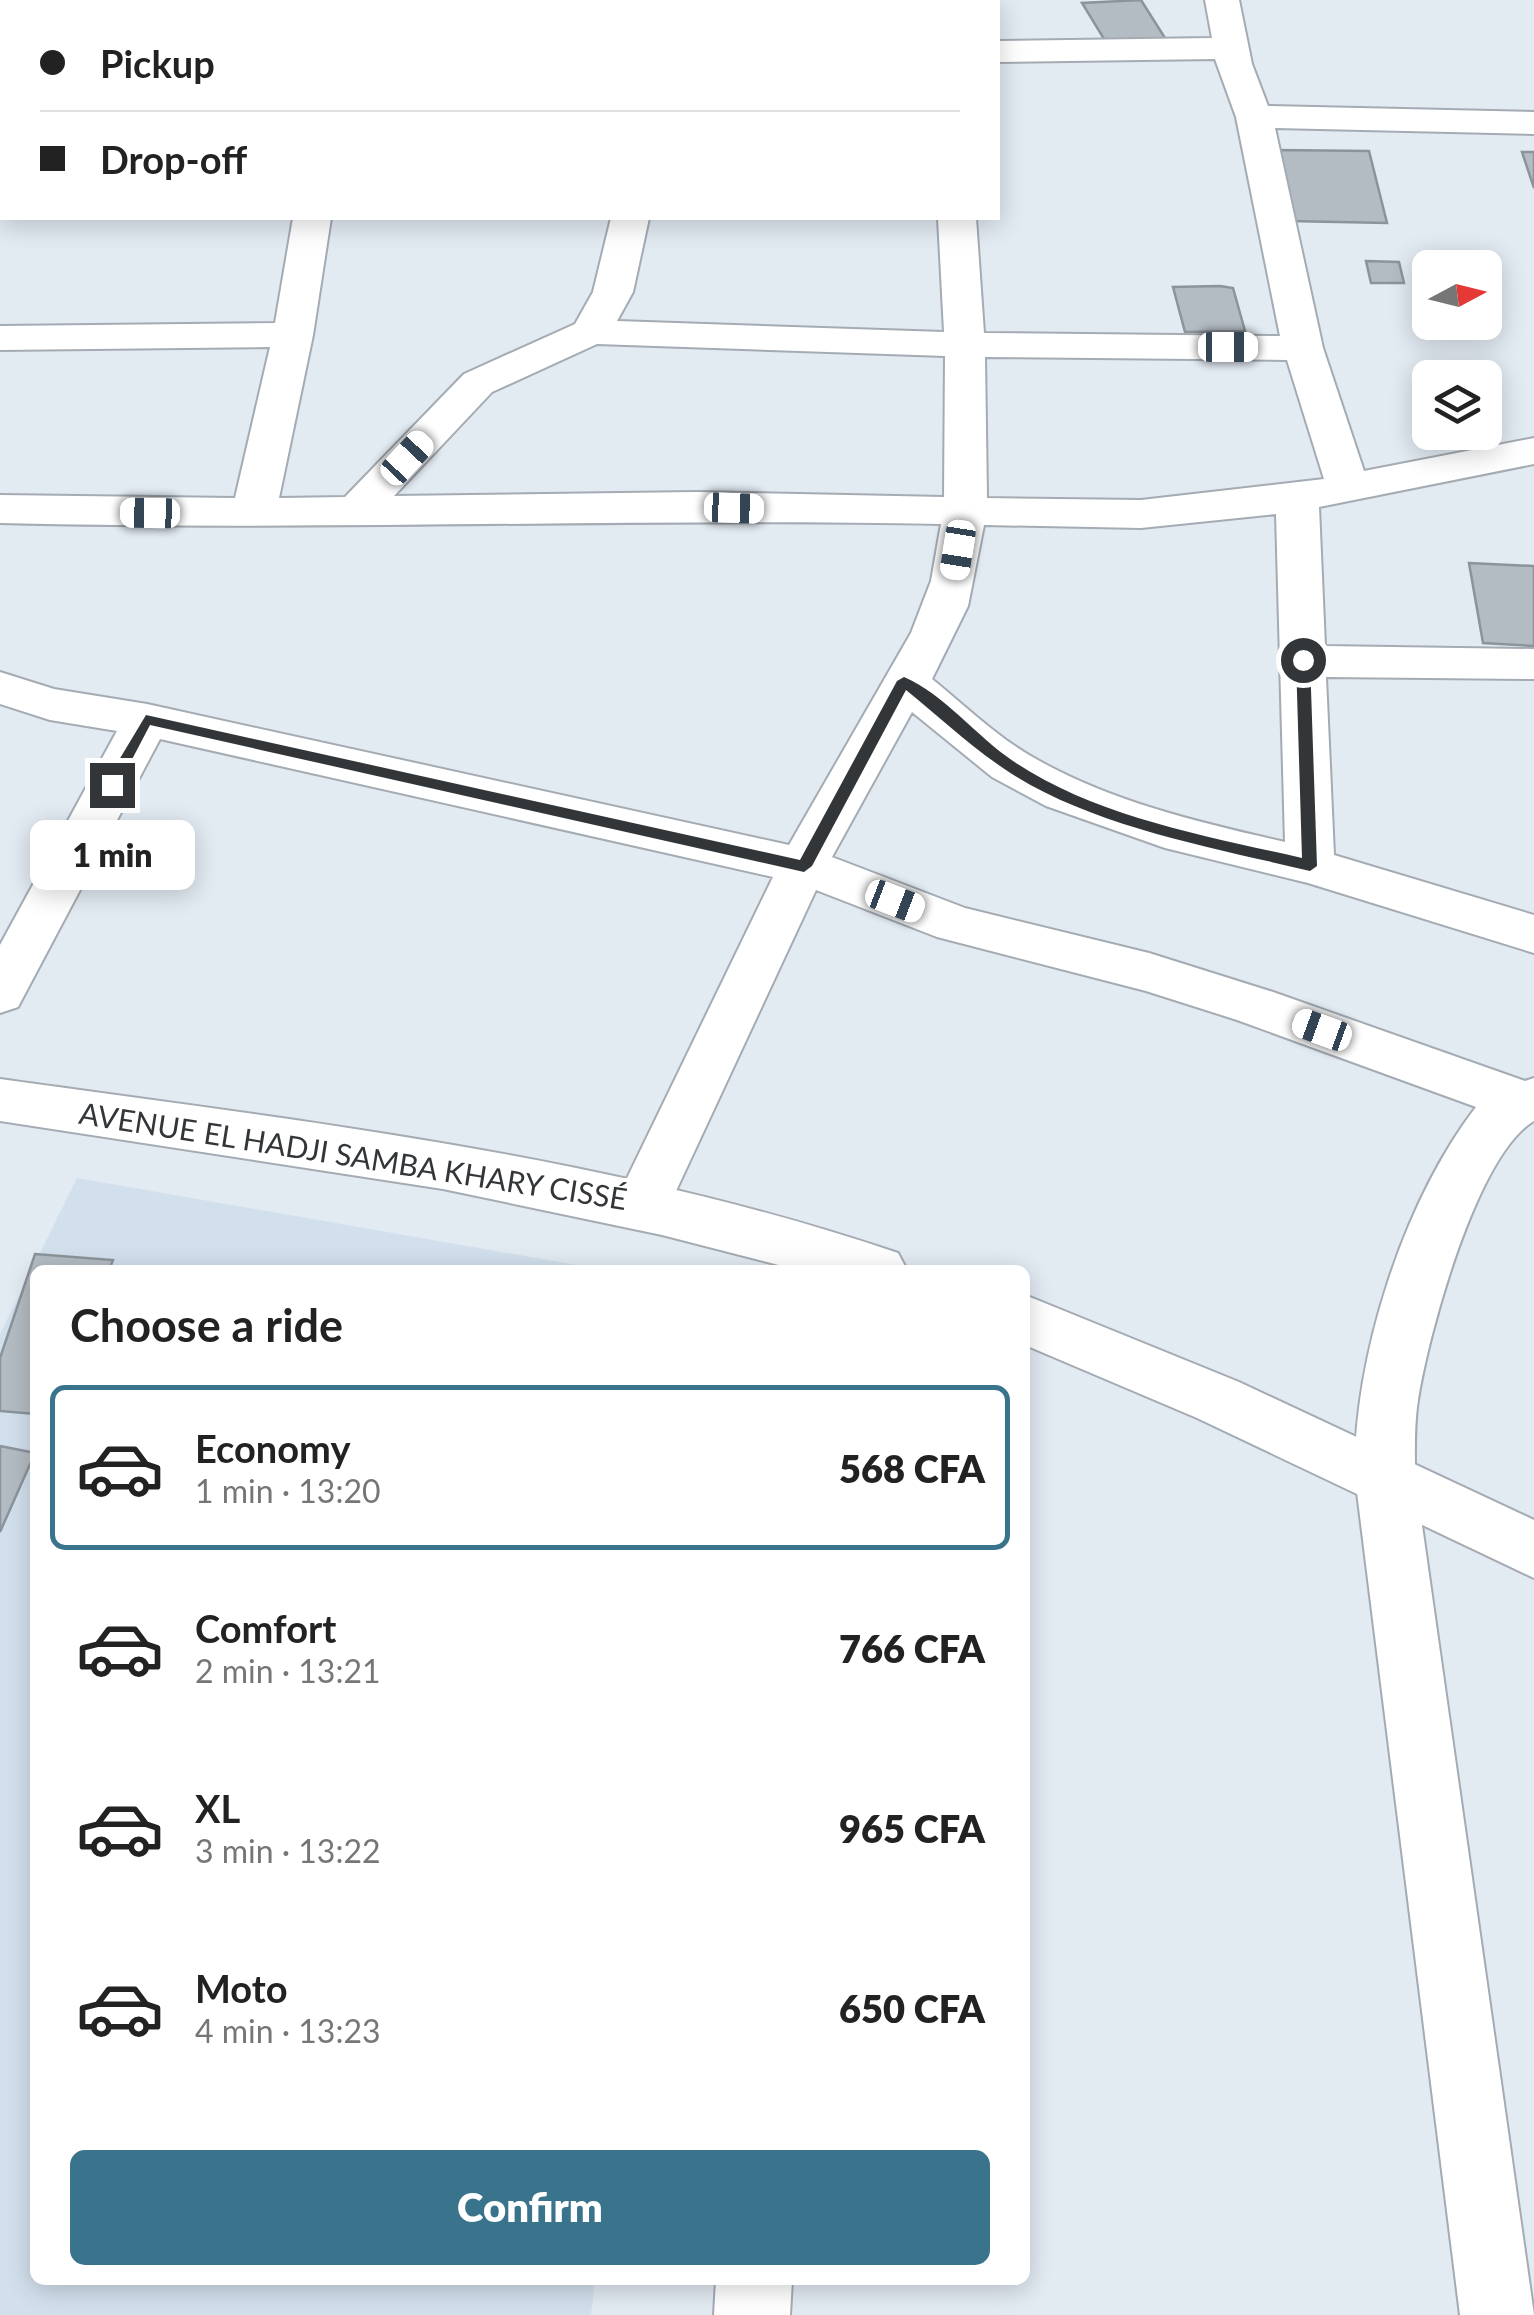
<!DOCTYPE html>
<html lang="en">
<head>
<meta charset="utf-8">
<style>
	body { margin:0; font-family:Lato,sans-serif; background:#f2f2f2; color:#222; height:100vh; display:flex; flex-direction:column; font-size:38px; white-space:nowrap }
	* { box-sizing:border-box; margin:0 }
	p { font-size:32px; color:#767676 }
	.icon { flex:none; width:55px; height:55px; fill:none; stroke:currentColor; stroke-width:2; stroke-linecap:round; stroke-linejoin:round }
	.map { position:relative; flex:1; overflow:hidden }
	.drawer { position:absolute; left:30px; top:1265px; width:1000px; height:1020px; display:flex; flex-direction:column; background:#fff; border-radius:15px; box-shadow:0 5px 25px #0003 }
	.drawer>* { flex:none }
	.hud { position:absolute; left:0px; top:0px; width:1000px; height:220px; box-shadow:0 5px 25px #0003; display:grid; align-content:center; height:220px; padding:0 40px; background:#fff }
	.needle { width:65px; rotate:83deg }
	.fabs { position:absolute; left:1412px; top:250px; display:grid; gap:20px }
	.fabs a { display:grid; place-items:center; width:90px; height:90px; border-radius:15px; background:#fff; box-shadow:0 5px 25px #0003; font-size:50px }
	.end { position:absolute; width:45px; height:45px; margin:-22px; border:12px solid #333639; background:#fff; box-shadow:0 0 0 5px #fff }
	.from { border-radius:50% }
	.bubble { position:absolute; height:70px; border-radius:15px; background:#fff; box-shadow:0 5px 25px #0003; font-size:32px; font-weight:800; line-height:70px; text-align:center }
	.car { position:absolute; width:30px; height:60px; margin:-30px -15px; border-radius:12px; box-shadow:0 0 8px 2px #0007; background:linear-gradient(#fff 24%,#345 0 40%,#fff 0 76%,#345 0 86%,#fff 0) }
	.hud b { display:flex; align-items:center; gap:35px; height:95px; font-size:38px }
	.hud b+b { border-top:2px solid #e0e0e0 }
	.hud i { width:25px; height:25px; background:#222 }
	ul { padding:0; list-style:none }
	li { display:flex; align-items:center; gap:30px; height:165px; margin:0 20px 15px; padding:0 20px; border:5px solid transparent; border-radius:15px }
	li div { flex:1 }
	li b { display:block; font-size:38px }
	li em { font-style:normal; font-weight:800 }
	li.active { border-color:#39738c }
	li>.icon { width:90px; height:90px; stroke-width:1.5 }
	h2 { padding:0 40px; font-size:45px; line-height:120px }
	.primary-button { display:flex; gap:20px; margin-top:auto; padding:20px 40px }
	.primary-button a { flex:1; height:115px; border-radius:15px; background:#39738c; color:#fff; font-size:40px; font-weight:800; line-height:115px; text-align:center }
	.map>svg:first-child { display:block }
</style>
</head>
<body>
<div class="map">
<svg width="1534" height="2315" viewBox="0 0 1534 2315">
	<rect width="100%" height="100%" fill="#e2eaf2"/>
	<path fill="#d2e0ed" d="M77,1178l528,92h-570v1010h560l-4,35h-591v-981z"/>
	<g fill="#b4bcc3" stroke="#8c949b" stroke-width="2.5">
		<path d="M1141,0l24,38 -58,6 -25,-41z"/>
		<path d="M1274,150l95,1 18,72 -99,-2z"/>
		<path d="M1522,152h12v36z"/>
		<path d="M1446,259l49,2 5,19 -15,-1v-11h-37z"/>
		<path d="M1366,261l33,1 5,21h-33z"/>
		<path d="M1220,286l13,2 12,43 -60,1 -12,-45z"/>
		<path d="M1469,563l65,3v80l-51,-3z"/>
		<path d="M35,1254l78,6 -4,10h-74v144l-35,-3v-53z"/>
		<path d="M0,1446l35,7 -35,79z"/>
	</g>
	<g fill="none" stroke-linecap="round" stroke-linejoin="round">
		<g stroke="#a4abb3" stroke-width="4">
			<g id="minor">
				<path d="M0,0h15l2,2h-15l-2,14z"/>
				<rect x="353" y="0" width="34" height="2"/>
				<rect x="624" y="0" width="34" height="2"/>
				<path d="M928,0h34l1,2h-34z"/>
				<path d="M1205,0h34l13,64 16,42 266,6v22l-259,-6 48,220 41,123 170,-33v26l-215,43 6,139 209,3v30l-208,-2 8,178 200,60v38l-226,-70 -143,-35 -119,-42 -54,-29 -80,-65 -80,145 133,51 184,45 124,39 252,89 9,-3v43c-57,33 -106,214 -116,279 -4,25 -3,50 -3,76l119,839h-74l-105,-839c-2,-118 49,-275 121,-369l-239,-87 -91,-29 -209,-54 -121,-47 -154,331 -20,7 -20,-7 -8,-16 159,-328 -613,-138 -142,268 -18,6v-68l117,-214 -67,-11 -50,-16v-32l54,17 93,15 642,141 122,-212 20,-52 10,-57c-314,-6 -628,7 -941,-1v-28l235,3 35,-151 -270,3v-24l275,-3 18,-105h38l-18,117 -34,163 66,-1 119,-123 111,-50 18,-32 18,-74h38l-16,74 -16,29 327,11 -6,-114h38l8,115 296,3 -44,-219 -21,-58 -217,3v-21l214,-3zM597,344l348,12 -1,141 -248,-5 -302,4 98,-104zM985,357l302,3 37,119 -183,21 -154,-2zM1276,514l9,328c-88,-20 -178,-41 -256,-87 -34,-20 -66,-51 -97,-76l36,-73 16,-81 157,3z"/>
				<path d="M2,98v26l-2,1v-26z"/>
				<path d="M716,2280h76l-2,35h-76z"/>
			</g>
		</g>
		<g stroke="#a4abb3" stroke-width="4">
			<g id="tertiary">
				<path d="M0,1079c300,42 610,76 898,174l9,17h-109l-136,-35 -219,-46 -443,-68z"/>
				<path d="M1025,1295l214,87 295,138v58l-337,-160 -172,-73z"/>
			</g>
		</g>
		<use href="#minor" fill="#fff" fill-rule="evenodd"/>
		<use href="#tertiary" fill="#fff" fill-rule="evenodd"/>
	</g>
	<path fill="#333639" d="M1303,656l7,4 7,206 -7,5c-99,-24 -222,-45 -307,-103 -34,-23 -65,-52 -97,-78l-94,176 -8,6 -654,-147 -33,63 -13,-3 42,-70 654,145 97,-179 7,-4c40,17 72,59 109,84 83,56 193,75 289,97l-6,-198z"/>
	<g text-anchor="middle" stroke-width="8" stroke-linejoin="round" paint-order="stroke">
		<g font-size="30" fill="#333639" stroke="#fff">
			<text transform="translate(353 1157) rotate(9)" y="10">AVENUE EL HADJI SAMBA KHARY CISSÉ</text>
		</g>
	</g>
</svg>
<div class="fabs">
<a><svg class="needle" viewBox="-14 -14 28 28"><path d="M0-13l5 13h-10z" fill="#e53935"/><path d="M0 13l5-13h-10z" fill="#767676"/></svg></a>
<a><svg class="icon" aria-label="layers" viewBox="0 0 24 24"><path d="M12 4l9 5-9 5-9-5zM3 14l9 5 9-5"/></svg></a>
</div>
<i class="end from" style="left:1303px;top:660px"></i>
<i class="end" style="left:112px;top:785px"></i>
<div class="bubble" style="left:30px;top:820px;width:165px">1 min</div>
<i class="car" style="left:1228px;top:347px;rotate:90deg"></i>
<i class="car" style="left:407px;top:458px;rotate:43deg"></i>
<i class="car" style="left:734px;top:508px;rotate:92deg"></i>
<i class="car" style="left:150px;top:513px;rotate:271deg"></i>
<i class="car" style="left:958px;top:550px;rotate:189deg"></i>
<i class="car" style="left:895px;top:901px;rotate:111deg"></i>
<i class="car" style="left:1322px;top:1030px;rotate:290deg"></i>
<div class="hud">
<b><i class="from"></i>Pickup</b>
<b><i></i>Drop-off</b>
</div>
<section class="drawer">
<h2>Choose a ride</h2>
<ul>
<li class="active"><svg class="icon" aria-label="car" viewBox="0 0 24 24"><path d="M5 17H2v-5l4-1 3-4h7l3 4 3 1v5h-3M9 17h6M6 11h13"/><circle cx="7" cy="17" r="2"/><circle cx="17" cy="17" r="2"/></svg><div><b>Economy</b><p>1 min · 13:20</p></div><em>568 CFA</em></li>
<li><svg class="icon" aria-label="car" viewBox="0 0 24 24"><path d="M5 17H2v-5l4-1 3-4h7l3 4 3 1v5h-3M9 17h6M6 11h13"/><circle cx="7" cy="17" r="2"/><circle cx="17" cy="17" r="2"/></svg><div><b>Comfort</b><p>2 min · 13:21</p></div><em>766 CFA</em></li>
<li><svg class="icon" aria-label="car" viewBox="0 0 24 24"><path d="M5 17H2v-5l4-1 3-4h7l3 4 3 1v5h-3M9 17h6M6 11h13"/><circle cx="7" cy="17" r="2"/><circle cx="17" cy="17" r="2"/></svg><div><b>XL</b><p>3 min · 13:22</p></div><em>965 CFA</em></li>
<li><svg class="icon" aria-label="car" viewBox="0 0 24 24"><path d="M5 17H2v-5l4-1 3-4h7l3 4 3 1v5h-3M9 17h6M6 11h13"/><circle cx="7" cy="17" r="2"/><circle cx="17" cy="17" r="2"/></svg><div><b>Moto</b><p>4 min · 13:23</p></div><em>650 CFA</em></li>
</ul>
<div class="primary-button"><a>Confirm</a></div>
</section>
</div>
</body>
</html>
